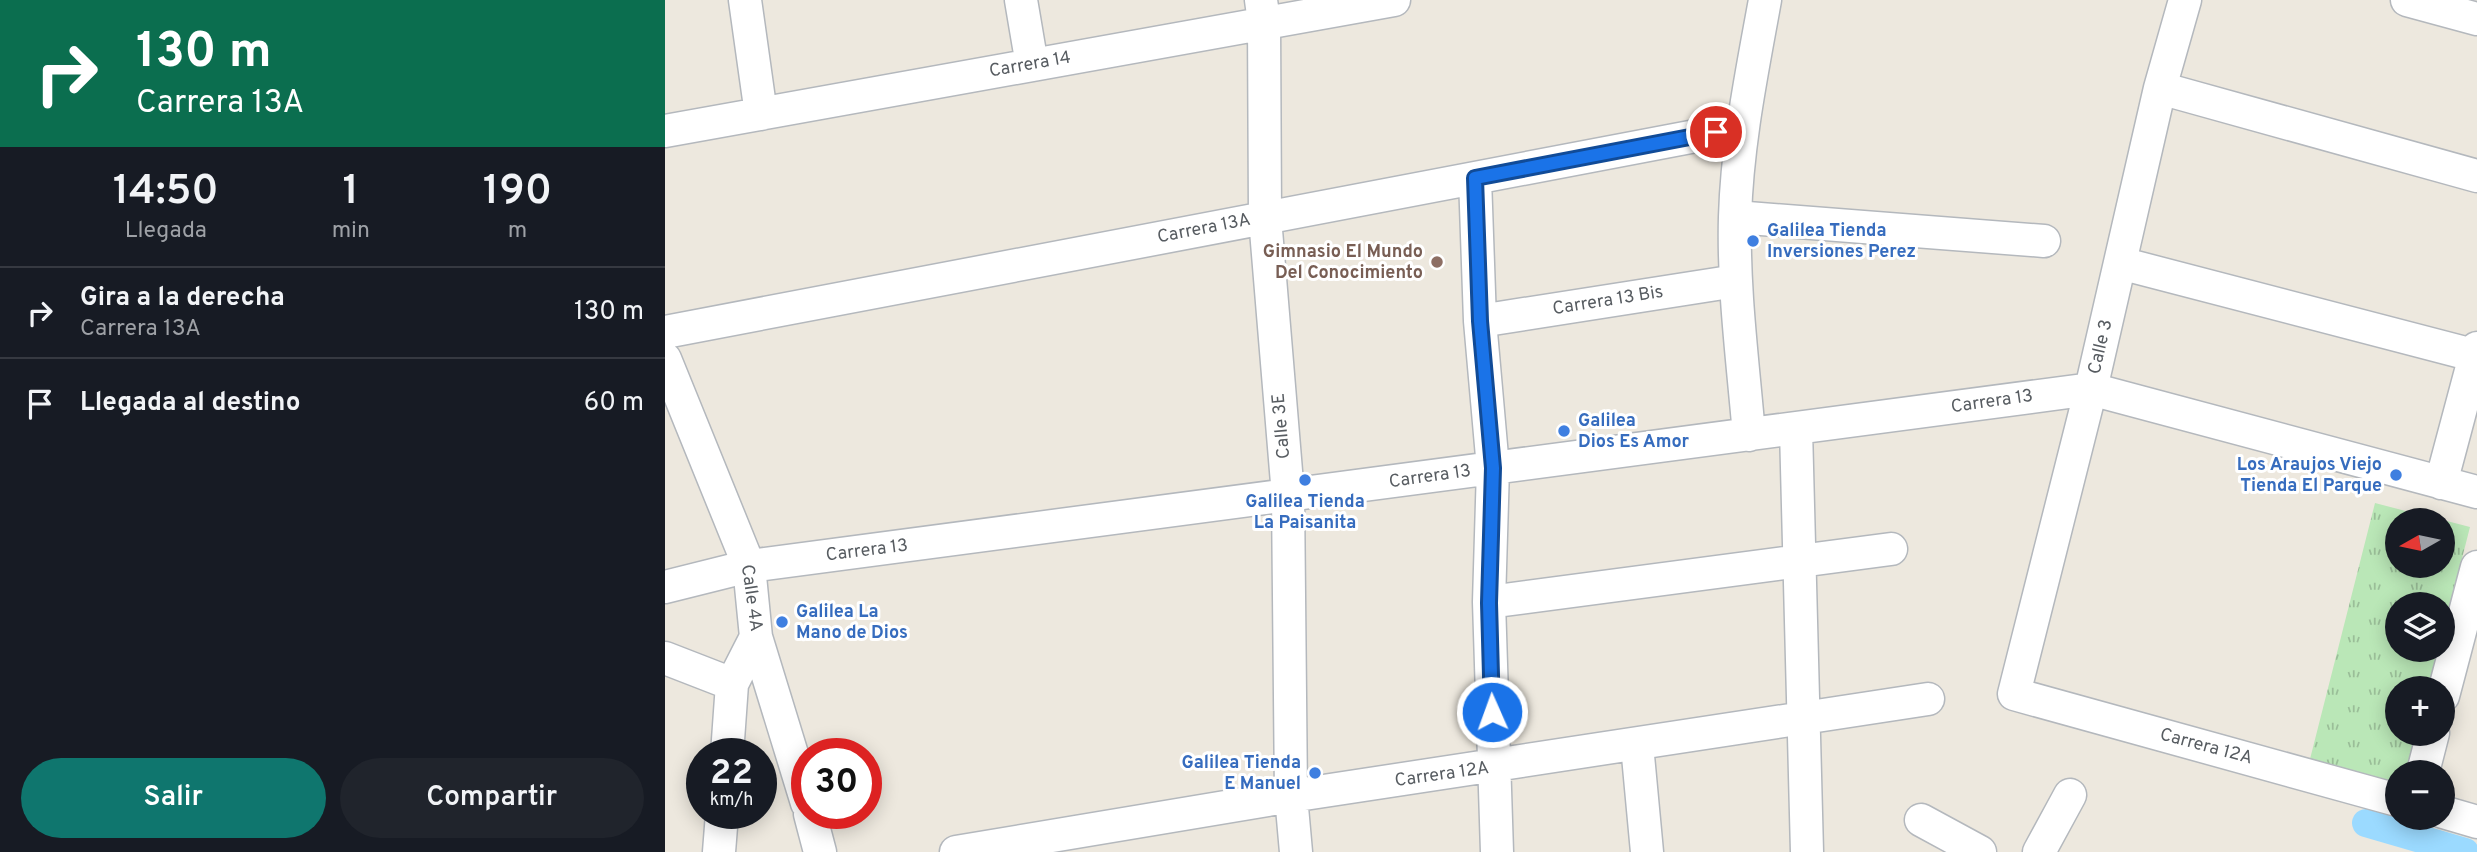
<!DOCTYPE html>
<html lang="es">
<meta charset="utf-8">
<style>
body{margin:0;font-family:Overpass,sans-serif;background:#20242c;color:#f1f3f6;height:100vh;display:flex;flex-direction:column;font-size:26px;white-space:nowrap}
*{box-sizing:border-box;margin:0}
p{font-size:23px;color:#9ea1a6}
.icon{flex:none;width:38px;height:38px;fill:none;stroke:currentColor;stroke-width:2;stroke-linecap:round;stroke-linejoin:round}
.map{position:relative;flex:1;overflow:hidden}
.details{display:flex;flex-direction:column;background:#171b24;width:665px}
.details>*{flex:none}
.banner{background:#0b6e4f;color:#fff;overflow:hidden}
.needle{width:46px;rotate:261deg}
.tools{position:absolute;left:1720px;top:508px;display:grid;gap:14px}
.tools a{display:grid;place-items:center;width:70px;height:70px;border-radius:50%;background:#171b24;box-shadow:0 4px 18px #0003;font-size:35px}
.speed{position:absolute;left:21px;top:738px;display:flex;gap:14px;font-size:35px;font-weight:700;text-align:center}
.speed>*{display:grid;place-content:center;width:91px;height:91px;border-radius:50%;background:#171b24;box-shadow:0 4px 18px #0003;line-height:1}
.speed small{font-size:18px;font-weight:400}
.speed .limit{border:10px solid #d22;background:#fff;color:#111}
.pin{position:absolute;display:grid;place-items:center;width:60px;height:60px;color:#fff;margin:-30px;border:4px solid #fff;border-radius:50%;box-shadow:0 2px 7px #0007}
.me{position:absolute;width:77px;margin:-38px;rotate:358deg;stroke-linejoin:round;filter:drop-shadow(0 0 5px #0008)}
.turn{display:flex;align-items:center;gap:24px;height:147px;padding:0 21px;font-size:32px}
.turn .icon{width:91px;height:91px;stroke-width:2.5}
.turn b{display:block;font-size:49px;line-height:60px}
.eta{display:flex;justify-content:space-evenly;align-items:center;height:119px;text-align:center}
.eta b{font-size:42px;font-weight:600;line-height:49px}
.cta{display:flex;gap:14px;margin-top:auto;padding:14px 21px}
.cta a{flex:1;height:80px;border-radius:42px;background:#0f766e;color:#fff;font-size:28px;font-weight:600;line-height:80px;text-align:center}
.cta a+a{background:#20242c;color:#f1f3f6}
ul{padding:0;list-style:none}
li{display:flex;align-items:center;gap:21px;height:91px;padding:0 21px;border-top:2px solid #363941}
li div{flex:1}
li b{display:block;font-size:26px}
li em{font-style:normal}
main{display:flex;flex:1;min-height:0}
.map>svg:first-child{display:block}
</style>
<main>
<section class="details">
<div class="banner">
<div class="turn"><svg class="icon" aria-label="right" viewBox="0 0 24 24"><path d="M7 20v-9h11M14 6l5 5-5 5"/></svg><div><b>130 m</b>Carrera 13A</div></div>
</div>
<div class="eta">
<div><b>14:50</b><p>Llegada</p></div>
<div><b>1</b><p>min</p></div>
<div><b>190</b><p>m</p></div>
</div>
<ul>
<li><svg class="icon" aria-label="right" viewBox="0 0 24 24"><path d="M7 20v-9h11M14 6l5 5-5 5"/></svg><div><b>Gira a la derecha</b><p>Carrera 13A</p></div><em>130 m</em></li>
<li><svg class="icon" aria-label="arrive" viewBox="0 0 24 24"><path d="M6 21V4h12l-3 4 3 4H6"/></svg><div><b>Llegada al destino</b></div><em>60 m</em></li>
</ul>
<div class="cta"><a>Salir</a><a>Compartir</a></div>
</section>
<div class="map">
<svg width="1812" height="852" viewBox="0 0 1812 852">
<defs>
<pattern id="park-tufts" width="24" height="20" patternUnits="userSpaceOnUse" patternTransform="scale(1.75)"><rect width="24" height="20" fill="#bae7b7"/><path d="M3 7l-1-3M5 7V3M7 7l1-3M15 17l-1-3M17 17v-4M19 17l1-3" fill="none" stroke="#9abe98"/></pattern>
</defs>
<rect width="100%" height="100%" fill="#ede8de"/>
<!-- park -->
<path fill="url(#park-tufts)" d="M1710,503L1775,520H1732V565H1778V520L1805,527L1778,633V604H1732V649H1774L1764,688H1732V733H1752L1743,772H1732V791L1643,767Z"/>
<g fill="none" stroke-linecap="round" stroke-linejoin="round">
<!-- canal -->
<path stroke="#9bdaff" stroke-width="28" d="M1701,823L1800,852"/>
<!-- street casing -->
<g stroke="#b4b8bd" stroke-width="35">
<path id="street" d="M80,0L96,114
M356,0L367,65
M596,0L599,22L600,218L623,495L626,796L631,852
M1520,0L1495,88L1426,389L1349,694L1732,800
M1742,0L1812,19
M1495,88L1812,176
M0,131L729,0
M810,178L815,321L828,468L824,602L832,852
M1070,217L1379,241
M1455,263L1812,356
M815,321L1071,281
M0,332L1078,127
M0,359L84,566L91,637L142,803
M1131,429L1142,852
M1084,435C1078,363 1068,289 1070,217C1072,144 1087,72 1100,0
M1776,483L1812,348
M0,587L84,566L1426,389L1812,492
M824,602L1226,549
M0,658L67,684
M1778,696L1812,567
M972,745L982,852
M62,754L67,684L91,637
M1758,772L1768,733
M1778,812L1812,822
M145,814L155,852
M1256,820L1315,852
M54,852L57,814
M291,852L626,796L1263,699
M1374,852L1405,795"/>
</g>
<!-- street -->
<use href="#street" stroke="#fff" stroke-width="32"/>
</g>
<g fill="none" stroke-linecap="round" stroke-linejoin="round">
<!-- route casing -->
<g stroke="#114b97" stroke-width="18">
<path id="route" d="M827,712L824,603L828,468L815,321L810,178L1051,132"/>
</g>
<!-- route -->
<use href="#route" stroke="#1a73e8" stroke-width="12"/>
</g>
<!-- markers -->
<g fill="#3f7fe0" stroke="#fff" stroke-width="2.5">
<circle cx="1088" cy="241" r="7"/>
<circle cx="899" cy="431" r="7"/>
<circle cx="1731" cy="475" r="7"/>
<circle cx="640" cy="480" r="7"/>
<circle cx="117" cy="622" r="7"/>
<circle cx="650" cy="773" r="7"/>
</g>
<circle fill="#8d6e63" stroke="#fff" stroke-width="2.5" cx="772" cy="262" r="7"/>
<g text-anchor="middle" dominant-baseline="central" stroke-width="6" stroke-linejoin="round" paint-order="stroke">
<!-- street labels -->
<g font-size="18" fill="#575c61" stroke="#fff">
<text transform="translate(365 65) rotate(-10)">Carrera 14</text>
<text transform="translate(539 229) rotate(-11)">Carrera 13A</text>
<text transform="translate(943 301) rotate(-9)">Carrera 13 Bis</text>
<text transform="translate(1436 347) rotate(-77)">Calle 3</text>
<text transform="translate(1327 402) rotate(-8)">Carrera 13</text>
<text transform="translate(617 426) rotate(-95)">Calle 3E</text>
<text transform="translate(765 477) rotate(-8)">Carrera 13</text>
<text transform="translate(202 551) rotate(-7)">Carrera 13</text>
<text transform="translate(86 598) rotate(82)">Calle 4A</text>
<text transform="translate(1541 747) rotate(15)">Carrera 12A</text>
<text transform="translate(777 775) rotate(-8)">Carrera 12A</text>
</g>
<!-- shop labels -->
<g font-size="18" font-weight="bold" fill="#366cbe" stroke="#fff" text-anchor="start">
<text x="1102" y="231">Galilea Tienda<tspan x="1102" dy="21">Inversiones Perez</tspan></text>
<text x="913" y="421">Galilea<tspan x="913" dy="21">Dios Es Amor</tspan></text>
<text x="1717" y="465" text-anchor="end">Los Araujos Viejo<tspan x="1717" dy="21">Tienda El Parque</tspan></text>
<text x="640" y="502" text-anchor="middle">Galilea Tienda<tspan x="640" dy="21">La Paisanita</tspan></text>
<text x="131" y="612">Galilea La<tspan x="131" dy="21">Mano de Dios</tspan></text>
<text x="636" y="763" text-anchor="end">Galilea Tienda<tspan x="636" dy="21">E Manuel</tspan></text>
</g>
<!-- education labels -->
<g font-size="18" font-weight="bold" fill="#785e54" stroke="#fff" text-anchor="end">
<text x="758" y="252">Gimnasio El Mundo<tspan x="758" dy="21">Del Conocimiento</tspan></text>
</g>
</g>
</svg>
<div class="tools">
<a><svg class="needle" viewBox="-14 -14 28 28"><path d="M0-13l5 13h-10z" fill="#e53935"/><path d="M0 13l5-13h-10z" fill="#9ea1a6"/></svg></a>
<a><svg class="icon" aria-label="layers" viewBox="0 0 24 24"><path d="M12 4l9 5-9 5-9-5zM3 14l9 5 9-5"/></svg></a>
<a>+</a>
<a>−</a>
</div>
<div class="speed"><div>22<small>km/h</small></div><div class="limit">30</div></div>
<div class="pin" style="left:1051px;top:132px;background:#d93025"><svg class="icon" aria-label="arrive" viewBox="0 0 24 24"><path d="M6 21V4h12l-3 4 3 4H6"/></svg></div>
<svg class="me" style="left:827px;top:712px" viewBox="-20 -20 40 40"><circle r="17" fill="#1a73e8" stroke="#fff" stroke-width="3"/><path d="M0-11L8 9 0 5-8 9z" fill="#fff"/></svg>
</div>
</main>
